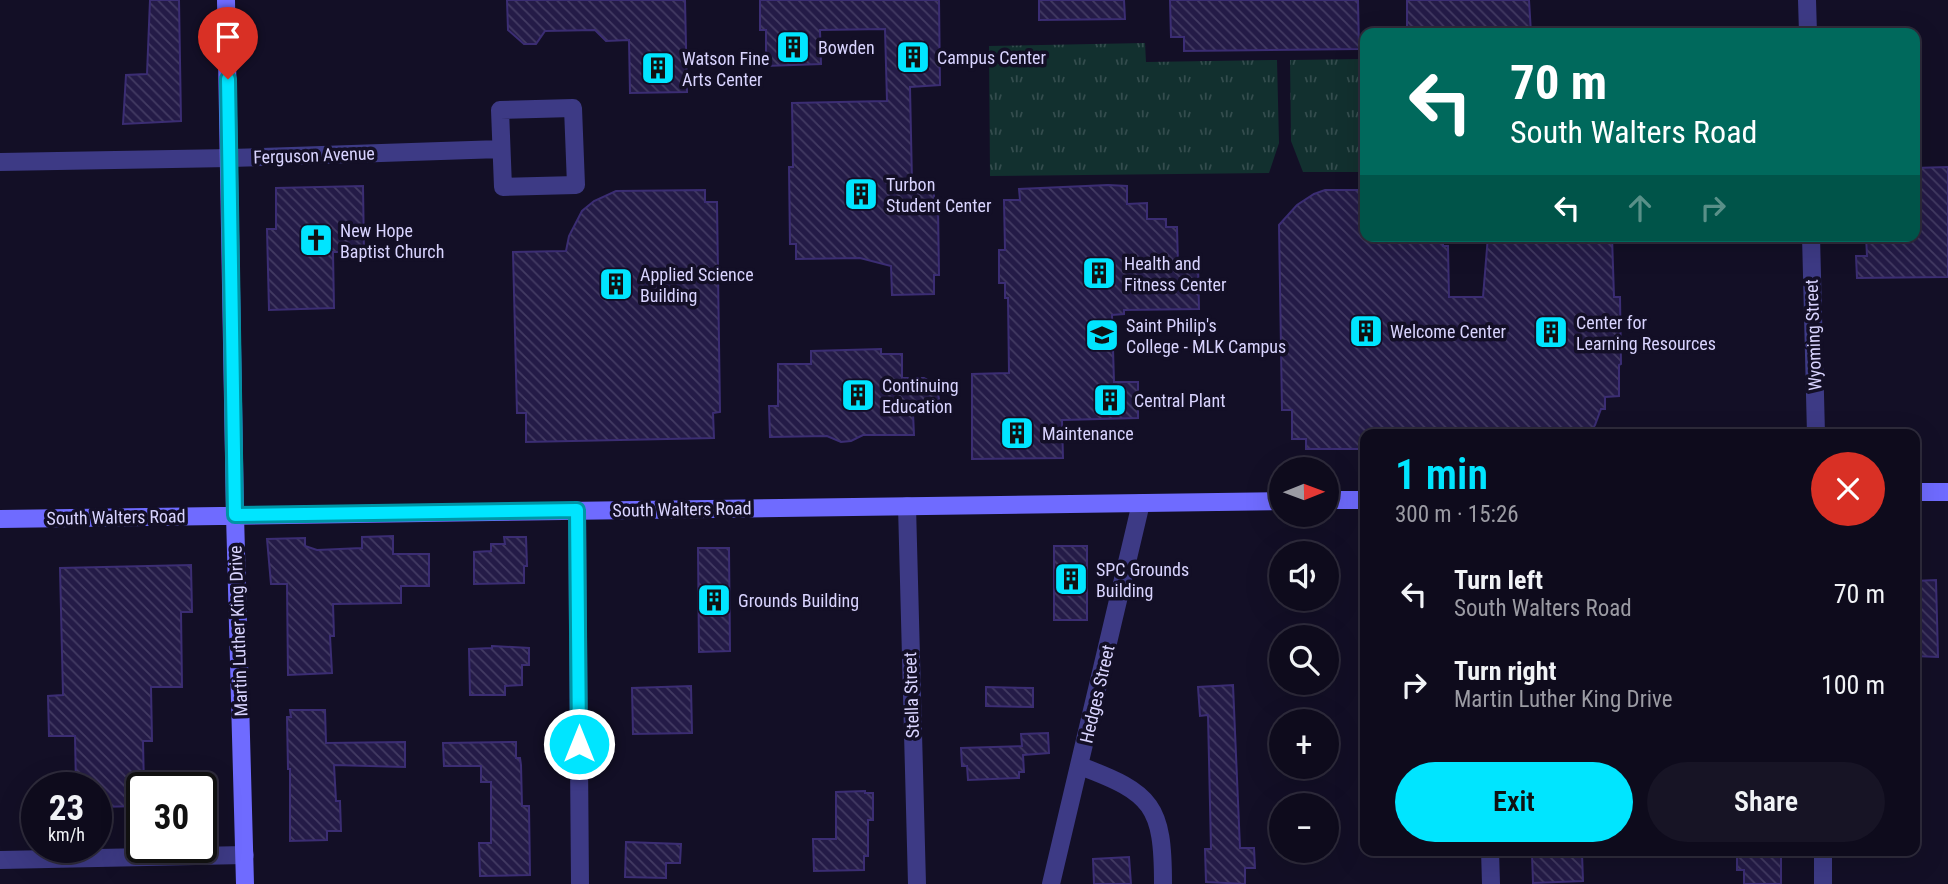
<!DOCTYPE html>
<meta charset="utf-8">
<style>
body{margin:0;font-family:"Roboto Condensed",sans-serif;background:#171425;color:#f1f3f6;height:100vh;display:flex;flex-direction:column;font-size:26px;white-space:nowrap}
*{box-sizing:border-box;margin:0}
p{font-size:23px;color:#9b9ba3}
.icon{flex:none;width:38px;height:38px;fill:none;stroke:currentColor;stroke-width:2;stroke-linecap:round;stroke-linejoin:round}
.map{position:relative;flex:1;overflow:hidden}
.details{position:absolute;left:1360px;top:429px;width:560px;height:427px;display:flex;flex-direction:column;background:#0e0b1c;border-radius:14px;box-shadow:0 7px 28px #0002,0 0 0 2px #2e2b3b}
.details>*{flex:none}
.banner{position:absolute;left:1360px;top:28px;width:560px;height:214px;border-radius:14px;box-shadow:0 7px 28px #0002,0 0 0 2px #2e2b3b;background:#00695c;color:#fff;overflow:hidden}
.needle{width:46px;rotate:89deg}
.buttons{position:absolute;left:1269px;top:457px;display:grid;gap:14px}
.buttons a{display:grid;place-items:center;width:70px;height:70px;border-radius:50%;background:#0e0b1c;box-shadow:0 7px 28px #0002,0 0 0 2px #2e2b3b;font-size:35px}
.speed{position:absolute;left:21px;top:772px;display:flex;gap:14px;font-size:35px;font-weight:700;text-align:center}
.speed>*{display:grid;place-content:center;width:91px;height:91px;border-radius:50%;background:#0e0b1c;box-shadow:0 7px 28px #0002,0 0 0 2px #2e2b3b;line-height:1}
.speed small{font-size:18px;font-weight:400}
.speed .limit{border:4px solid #111;border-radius:10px;background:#fff;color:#111}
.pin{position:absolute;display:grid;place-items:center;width:60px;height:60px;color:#fff;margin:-72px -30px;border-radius:50% 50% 50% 0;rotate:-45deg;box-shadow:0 0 7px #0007}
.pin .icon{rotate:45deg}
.me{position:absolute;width:77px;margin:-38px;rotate:0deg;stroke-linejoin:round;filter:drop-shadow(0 0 5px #0008)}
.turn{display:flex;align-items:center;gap:24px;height:147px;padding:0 35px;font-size:32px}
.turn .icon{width:91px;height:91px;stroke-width:2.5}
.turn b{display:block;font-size:49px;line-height:60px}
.lanes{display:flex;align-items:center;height:66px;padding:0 35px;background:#0003;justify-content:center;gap:35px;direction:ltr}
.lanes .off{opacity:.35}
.round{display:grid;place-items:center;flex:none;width:74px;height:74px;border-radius:37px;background:#171425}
.summary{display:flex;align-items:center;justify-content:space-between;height:119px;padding:0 35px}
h1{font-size:42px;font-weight:600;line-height:52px;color:#00e5ff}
.cta{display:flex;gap:14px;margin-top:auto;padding:14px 35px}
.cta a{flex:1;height:80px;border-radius:42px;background:#00e5ff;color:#111;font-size:28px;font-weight:600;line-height:80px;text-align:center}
.cta a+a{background:#171425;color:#f1f3f6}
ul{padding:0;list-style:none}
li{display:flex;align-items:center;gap:21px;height:91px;padding:0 35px}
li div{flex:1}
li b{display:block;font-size:26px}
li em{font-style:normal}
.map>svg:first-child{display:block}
</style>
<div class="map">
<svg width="1948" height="884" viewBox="0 0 1948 884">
<defs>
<pattern id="grass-tufts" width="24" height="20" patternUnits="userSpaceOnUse" patternTransform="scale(1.75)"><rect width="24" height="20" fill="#12302f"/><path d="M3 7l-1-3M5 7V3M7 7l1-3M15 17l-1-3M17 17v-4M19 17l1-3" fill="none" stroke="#344d4e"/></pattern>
<pattern id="building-back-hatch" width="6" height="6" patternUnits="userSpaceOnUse" patternTransform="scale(1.75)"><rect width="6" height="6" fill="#241b47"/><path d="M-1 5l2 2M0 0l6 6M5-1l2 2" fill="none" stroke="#433b63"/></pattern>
</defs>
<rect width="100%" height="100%" fill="#130f26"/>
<!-- grass -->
<path fill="url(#grass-tufts)" d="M1145,43L1146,62L1277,60L1279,143L1269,173L990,176L989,46Z
M1365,59V172H1303L1291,141L1290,60Z"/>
<!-- building -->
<path fill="url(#building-back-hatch)" stroke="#3b2d73" stroke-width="2" d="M150,0H179L181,121L123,124L126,75L147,74Z
M507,0H685L687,92L630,93L629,40L606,41L595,30L545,31L536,44H524L508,30Z
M760,0H939L940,85L910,87L912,183H934V205H938L939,275H934V294L892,295L891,266L860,258L796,259V244H790L789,167H793L792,103L887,101L885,29L820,30L821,64L766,66V30H760Z
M1039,0H1124L1125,19L1039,20Z
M1170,0H1358L1359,49L1184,51V37H1171Z
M1407,0H1529L1531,33H1407Z
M1948,167V277L1857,278L1856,256H1867L1866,236H1914V168Z
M1108,185L1127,186V204L1147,203V219H1166V227H1177L1178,264L1198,263L1199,309L1124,310V314L1112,315L1114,382H1138V418L1062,420L1063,458L972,459V374L1009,373L1008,298H1005V283H999V250H1005L1004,200H1020L1019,189Z
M363,186L364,252H333L334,308L269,310L267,229H276V188Z
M705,190V202H717L720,412L713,413L714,438L526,442V413H517L513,252L566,251L569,236L582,211L594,201L616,191Z
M1325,190H1365V236H1443V246H1448L1449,297H1483L1488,236H1612L1614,297H1620L1621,364L1619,365V396L1605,397V409H1601L1595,425L1589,434H1365V449H1306V439H1292V410H1282L1279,225L1297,205L1314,194Z
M881,349V354H902V378H924L936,385L939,399L936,406L931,410L913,413L914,435H863L851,441L841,442L827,436L770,437L769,406H778V364H811V351Z
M393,536V554H429V586H401V603L333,604L334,636H330L332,673L288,675L287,584H271L267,539L305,538V546L317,550L362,548V537Z
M504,537H526L527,566H524V583L474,584V552L491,551V544H505Z
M1054,546H1087V620H1054Z
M698,548H729L730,651L699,652Z
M191,565L192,612H181L182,687H151L152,741H143L144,788H142V806L96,807V788H76L75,736H49L48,696L63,695L60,568Z
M1936,580L1938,657L1914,656V581Z
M492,646L529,648V665H522V685L505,686V695H470L469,649L492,648Z
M1233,685L1240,848H1254L1255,868H1245V884L1206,882L1205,849H1211L1208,715L1200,716L1198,687Z
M691,686L692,733L633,734L632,688Z
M986,687L1033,688V707L986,706Z
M290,710H325L326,743L405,742V767L334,765L336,801H340L341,831H327V840L290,841V769H288L287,717H291Z
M1048,733L1049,753L1023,755L1024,772H1019V778L968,780L967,766H962L961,748L1022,746L1021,734Z
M516,742V758H520L521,765L522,806H529L530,875L480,876L479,843H491V782H481V766H444L443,743Z
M865,791V793H873V820H868V856H864V870L814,871L813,839H836V792Z
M626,842L681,844L680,863H666V878L625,877Z
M1737,850H1781V884H1744V870H1737Z
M1582,853L1583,881L1533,883L1532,855Z
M1129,857L1131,884H1094L1093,859Z"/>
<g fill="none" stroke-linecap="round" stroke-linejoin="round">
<!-- street -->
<path stroke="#3d3a85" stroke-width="18" d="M1807,0L1808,33
M573,108L576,185L503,187L500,110Z
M0,162L230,158L501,149
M1811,236L1816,434
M907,506L917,884
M577,510L580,884
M1080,766C1153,793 1163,806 1163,884
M1490,850L1491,884
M1823,850V884
M0,860L245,855
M1051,884L1141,503"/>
<!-- secondary -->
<path stroke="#6f6bff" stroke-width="18" d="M226,0L235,515L245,884
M1914,492H1948
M1326,500H1365
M0,519L1281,501"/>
</g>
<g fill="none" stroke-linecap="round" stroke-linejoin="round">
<!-- route casing -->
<g stroke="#0095a6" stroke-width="18">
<path id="route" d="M228,79L235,515L577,510L579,744"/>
</g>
<!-- route -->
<use href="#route" stroke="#00e5ff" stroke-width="12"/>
</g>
<!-- icons -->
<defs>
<g id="building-square" transform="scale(1.75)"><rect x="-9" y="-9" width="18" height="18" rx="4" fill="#00e5ff" stroke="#130f26"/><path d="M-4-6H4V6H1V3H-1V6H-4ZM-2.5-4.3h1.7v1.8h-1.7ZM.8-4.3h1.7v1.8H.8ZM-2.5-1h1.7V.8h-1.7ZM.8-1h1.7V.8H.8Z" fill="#111"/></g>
<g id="church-square" transform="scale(1.75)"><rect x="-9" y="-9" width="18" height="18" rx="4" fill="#00e5ff" stroke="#130f26"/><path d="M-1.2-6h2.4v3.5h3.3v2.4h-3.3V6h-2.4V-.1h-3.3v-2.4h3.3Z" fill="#111"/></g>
<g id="university-square" transform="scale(1.75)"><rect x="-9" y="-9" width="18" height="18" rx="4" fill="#00e5ff" stroke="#130f26"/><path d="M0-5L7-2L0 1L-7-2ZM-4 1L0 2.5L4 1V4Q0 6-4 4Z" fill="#111"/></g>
</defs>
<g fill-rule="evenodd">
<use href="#building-square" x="793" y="47"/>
<use href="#building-square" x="913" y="57"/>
<use href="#building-square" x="658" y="68"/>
<use href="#building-square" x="861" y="194"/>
<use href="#church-square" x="316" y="240"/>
<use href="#building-square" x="1099" y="273"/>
<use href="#building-square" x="616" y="284"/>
<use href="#building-square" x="1366" y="331"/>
<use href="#building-square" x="1551" y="332"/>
<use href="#university-square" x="1102" y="335"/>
<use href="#building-square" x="858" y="395"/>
<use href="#building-square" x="1110" y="400"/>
<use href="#building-square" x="1017" y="433"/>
<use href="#building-square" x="1071" y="579"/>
<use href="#building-square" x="714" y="600"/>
</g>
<g text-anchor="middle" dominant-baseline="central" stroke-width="7" stroke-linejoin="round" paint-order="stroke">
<!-- poi labels -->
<g font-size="18" fill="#d9d4ff" stroke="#130f26" text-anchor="start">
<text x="818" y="47">Bowden</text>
<text x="937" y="57">Campus Center</text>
<text x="682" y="58">Watson Fine<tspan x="682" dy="21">Arts Center</tspan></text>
<text x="886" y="184">Turbon<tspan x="886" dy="21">Student Center</tspan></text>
<text x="340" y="230">New Hope<tspan x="340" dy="21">Baptist Church</tspan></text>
<text x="1124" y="263">Health and<tspan x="1124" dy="21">Fitness Center</tspan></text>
<text x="640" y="274">Applied Science<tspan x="640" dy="21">Building</tspan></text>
<text x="1576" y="322">Center for<tspan x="1576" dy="21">Learning Resources</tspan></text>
<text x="1126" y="325">Saint Philip's<tspan x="1126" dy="21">College - MLK Campus</tspan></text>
<text x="1390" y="331">Welcome Center</text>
<text x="882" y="385">Continuing<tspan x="882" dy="21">Education</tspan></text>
<text x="1134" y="400">Central Plant</text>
<text x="1042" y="433">Maintenance</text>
<text x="1096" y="569">SPC Grounds<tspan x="1096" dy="21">Building</tspan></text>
<text x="738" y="600">Grounds Building</text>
</g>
<!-- street labels -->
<g font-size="18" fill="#d9d4ff" stroke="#130f26">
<text transform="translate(314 155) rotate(-2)">Ferguson Avenue</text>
<text transform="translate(1813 335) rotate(-92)">Wyoming Street</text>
<text transform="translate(682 509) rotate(-1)">South Walters Road</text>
<text transform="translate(116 517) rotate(-1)">South Walters Road</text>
<text transform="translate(238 631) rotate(-92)">Martin Luther King Drive</text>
<text transform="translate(1097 694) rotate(-77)">Hedges Street</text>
<text transform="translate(911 695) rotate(-92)">Stella Street</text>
</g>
</g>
</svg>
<div class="buttons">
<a><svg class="needle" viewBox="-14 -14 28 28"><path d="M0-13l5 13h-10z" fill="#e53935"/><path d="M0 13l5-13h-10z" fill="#9b9ba3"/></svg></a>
<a><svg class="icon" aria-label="sound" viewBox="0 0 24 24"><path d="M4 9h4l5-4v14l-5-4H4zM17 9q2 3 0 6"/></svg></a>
<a><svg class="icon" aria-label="search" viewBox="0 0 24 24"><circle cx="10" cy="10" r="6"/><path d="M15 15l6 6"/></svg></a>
<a>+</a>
<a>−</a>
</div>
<div class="speed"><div>23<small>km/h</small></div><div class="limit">30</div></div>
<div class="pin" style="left:228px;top:79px;background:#d93025"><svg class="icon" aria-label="arrive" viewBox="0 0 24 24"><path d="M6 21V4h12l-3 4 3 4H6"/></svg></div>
<svg class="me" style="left:579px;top:744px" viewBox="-20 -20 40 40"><circle r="17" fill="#00e5ff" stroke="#fff" stroke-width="3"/><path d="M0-11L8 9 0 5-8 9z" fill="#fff"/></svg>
<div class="banner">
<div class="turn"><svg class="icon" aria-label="left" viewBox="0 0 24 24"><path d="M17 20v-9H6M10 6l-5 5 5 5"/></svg><div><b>70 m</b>South Walters Road</div></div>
<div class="lanes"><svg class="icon" aria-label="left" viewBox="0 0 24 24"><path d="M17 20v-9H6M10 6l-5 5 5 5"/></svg><svg class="icon off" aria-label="ahead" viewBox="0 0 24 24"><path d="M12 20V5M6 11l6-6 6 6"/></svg><svg class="icon off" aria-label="right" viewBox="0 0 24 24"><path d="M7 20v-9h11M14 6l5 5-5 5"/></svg></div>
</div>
<section class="details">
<div class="summary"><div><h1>1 min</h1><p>300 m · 15:26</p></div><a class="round" style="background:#d93025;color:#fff"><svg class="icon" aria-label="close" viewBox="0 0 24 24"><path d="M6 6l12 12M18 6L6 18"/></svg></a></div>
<ul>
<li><svg class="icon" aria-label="left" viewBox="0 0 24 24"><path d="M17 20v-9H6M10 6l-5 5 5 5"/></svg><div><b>Turn left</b><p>South Walters Road</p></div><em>70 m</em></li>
<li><svg class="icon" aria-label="right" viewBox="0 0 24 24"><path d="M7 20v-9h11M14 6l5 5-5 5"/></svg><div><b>Turn right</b><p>Martin Luther King Drive</p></div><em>100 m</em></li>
</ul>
<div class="cta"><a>Exit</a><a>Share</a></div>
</section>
</div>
